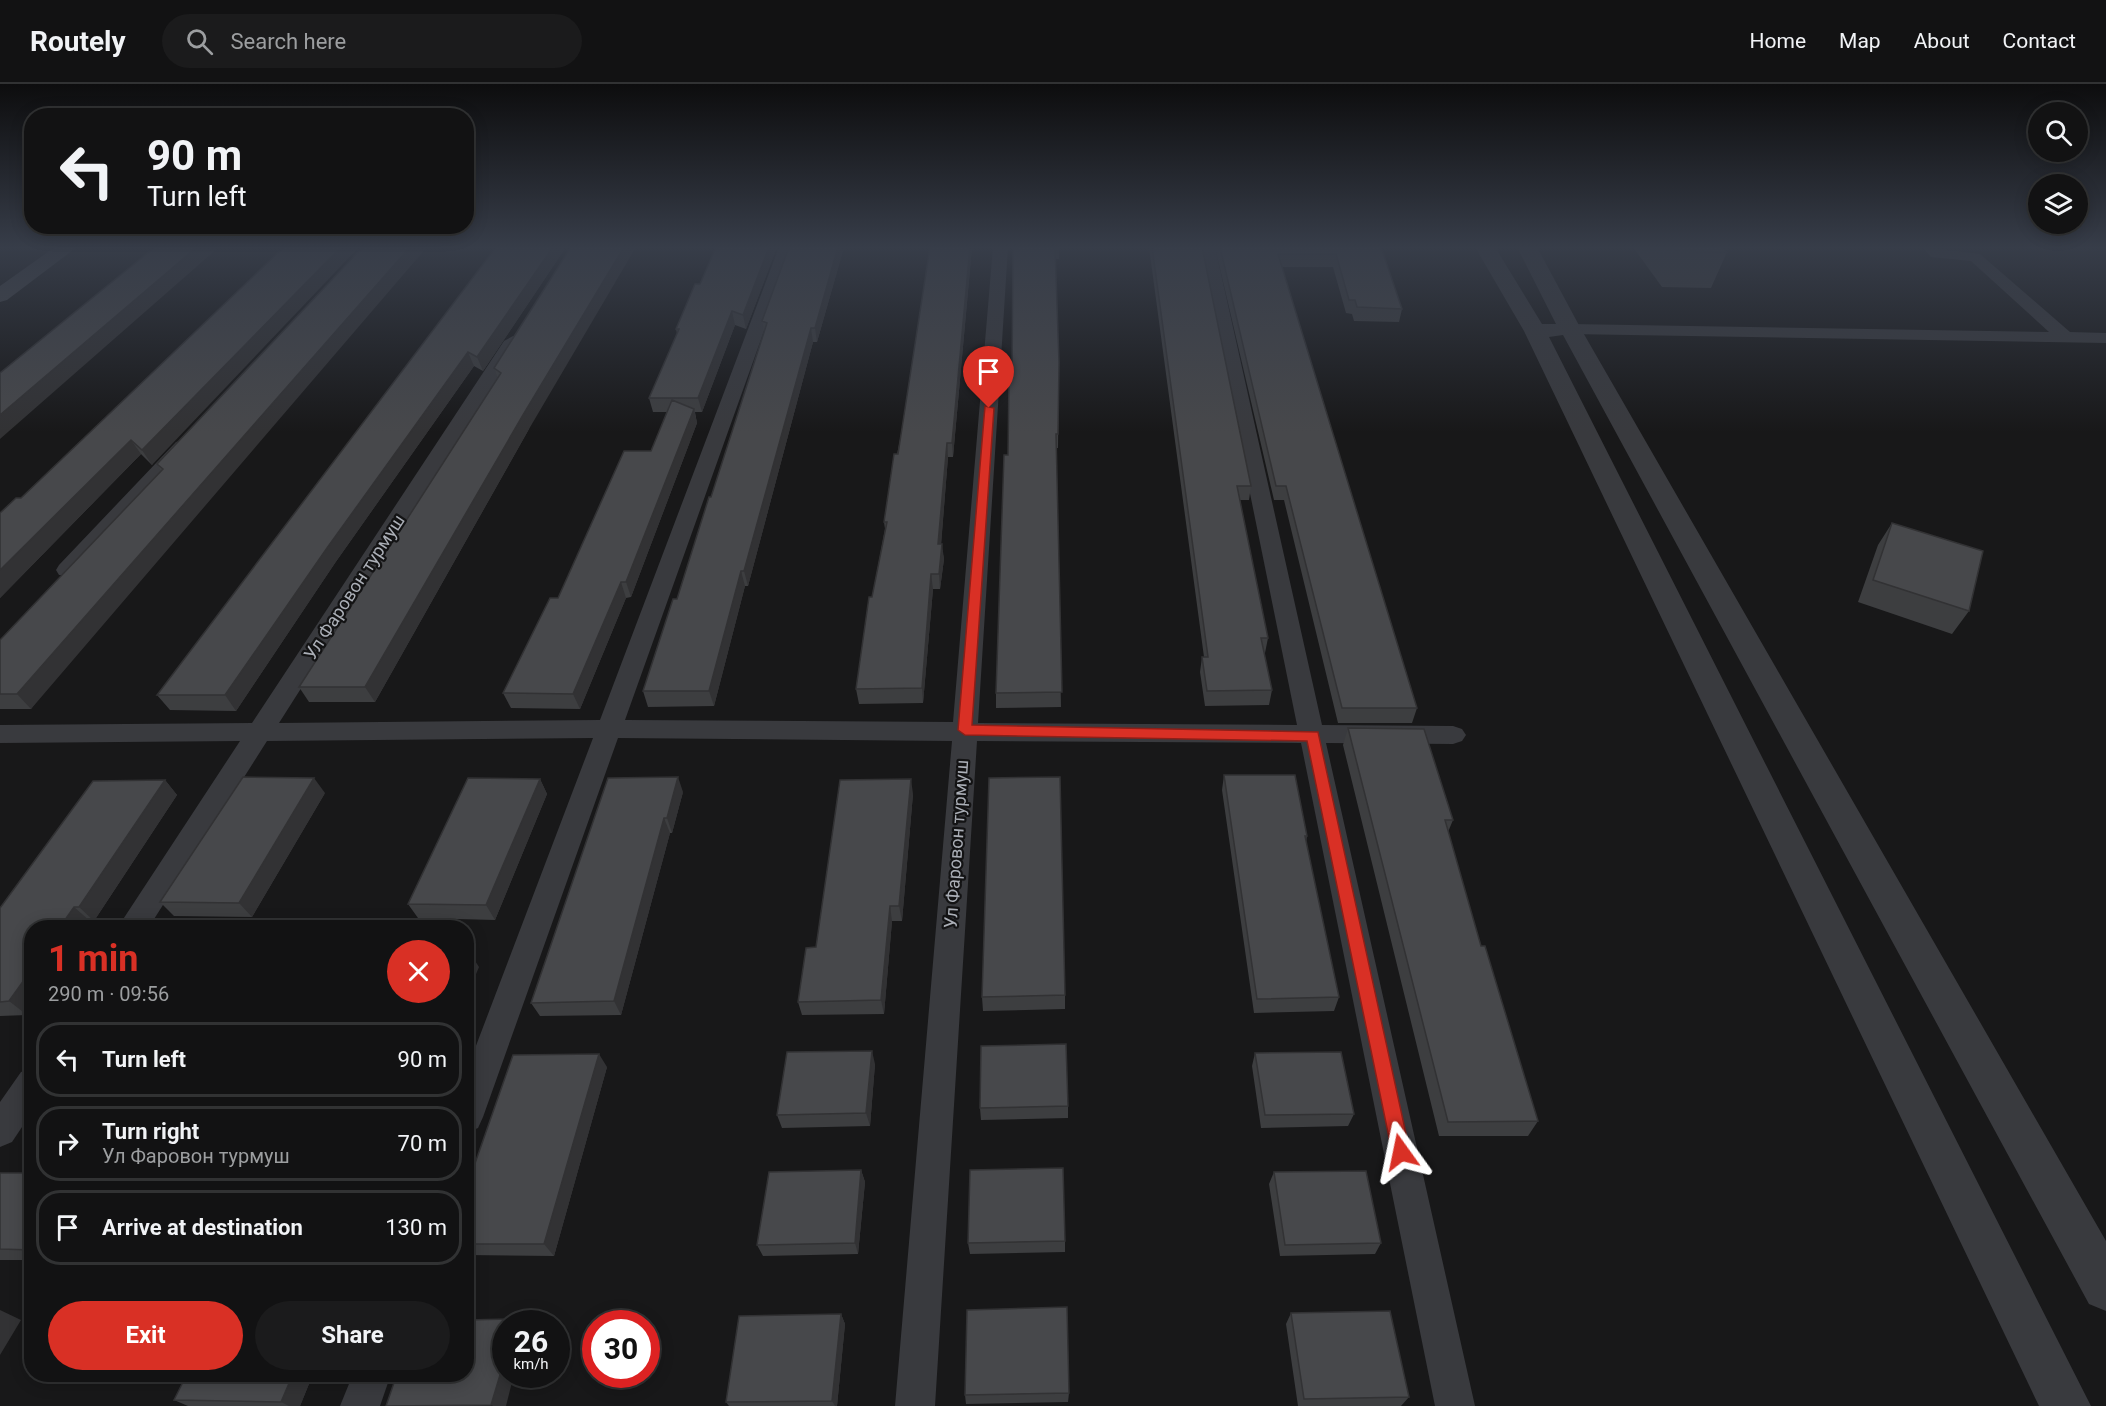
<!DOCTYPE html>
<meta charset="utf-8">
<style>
body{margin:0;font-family:Roboto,sans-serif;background:#1b1b1c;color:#f1f3f6;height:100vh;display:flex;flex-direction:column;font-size:22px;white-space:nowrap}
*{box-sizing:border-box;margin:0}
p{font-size:20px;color:#9c9ea0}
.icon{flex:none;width:33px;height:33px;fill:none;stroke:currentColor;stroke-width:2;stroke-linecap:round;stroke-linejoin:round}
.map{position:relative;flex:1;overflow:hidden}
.sheet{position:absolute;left:24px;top:836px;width:450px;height:462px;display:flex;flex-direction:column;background:#121213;border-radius:24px;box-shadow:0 3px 15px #0003,0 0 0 2px #313233}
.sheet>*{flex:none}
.top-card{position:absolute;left:24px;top:24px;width:450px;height:126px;border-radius:24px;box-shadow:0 3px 15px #0003,0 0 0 2px #313233;background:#121213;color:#f1f3f6;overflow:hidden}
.controls{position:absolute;left:2028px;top:18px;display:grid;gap:12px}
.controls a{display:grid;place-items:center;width:60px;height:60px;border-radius:50%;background:#121213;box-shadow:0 3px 15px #0003,0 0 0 2px #313233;font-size:30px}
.speed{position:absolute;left:492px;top:1226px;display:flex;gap:12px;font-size:30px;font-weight:700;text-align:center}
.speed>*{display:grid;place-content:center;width:78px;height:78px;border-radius:50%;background:#121213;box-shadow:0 3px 15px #0003,0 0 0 2px #313233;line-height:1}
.speed small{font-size:15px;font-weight:400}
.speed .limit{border:9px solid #d22;background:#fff;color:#111}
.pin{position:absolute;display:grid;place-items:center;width:51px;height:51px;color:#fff;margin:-62px -26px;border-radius:50% 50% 50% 0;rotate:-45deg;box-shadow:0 0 6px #0007}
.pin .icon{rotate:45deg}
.me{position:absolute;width:66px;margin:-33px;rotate:348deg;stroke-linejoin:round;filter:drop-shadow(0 0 4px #0008)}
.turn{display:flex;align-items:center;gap:21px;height:126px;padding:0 24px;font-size:27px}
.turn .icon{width:78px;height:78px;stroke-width:2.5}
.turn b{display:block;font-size:42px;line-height:51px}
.round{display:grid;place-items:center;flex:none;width:63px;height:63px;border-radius:32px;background:#1b1b1c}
.head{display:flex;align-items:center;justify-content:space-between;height:102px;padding:0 24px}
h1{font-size:36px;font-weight:700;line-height:45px;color:#d93025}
.action{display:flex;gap:12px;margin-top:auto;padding:12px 24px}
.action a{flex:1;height:69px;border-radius:36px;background:#d93025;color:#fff;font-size:24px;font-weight:700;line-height:69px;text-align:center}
.action a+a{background:#1b1b1c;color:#f1f3f6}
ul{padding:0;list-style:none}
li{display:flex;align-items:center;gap:18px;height:75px;margin:0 12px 9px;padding:0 12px;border:3px solid #313233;border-radius:24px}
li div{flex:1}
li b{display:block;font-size:22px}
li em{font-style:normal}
header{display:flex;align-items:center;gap:36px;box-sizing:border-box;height:84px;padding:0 30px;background:#121213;border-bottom:2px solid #313233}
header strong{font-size:28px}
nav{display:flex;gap:33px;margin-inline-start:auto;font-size:21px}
.search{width:420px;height:54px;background:#1b1b1c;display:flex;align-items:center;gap:15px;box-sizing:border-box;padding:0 21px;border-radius:33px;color:#9c9ea0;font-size:22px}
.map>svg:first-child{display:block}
</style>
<header>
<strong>Routely</strong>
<div class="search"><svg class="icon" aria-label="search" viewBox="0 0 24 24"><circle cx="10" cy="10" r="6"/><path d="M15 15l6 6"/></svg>Search here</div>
<nav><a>Home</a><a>Map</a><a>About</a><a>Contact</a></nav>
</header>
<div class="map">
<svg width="2106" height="1322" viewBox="0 0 2106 1322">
<rect width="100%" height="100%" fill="#181819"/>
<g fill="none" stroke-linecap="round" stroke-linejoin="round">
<!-- minor -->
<path fill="#393a3e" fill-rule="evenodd" d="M779,163H794L625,636L953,638L993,163H1008L978,639L1297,641L1200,163H1215L1322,641L1453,642L1462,645L1466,651L1462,657L1453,660L1326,659L1475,1322H1435L1301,659L977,657L935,1322H895L952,657L618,654L483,1033L478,1044L466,1049V988L593,654L267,657L149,843H118L240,657L0,659V641L252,639L504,257L513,252L522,257L279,639L600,636Z
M1922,163L1980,170L2070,248L2106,249V259L1570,250L1562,245L1570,240L2049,248L1971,177L1931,173Z
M183,356L190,358L193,362L190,366L75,491H59L56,486L59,481L176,358Z
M32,984V1028L12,1058L0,1063V1018L21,988Z
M353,1290H391L380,1322H340Z"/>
<!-- tertiary -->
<path fill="#393a3e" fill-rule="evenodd" d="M1475,163H1495L1542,240H1556L1517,163H1537L1581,245L2106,1157V1227L2089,1220L1563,251L1549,253L2091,1322H2039L1524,247Z"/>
<!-- secondary -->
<path fill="#47494e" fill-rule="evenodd" d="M55,163H77L7,216L0,218V202Z"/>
</g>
<!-- wall -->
<path fill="#3d3e40" d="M284,163L152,381L141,370L0,514V429L21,414Z
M363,163L31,625H0V556L161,387L157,380Z
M496,163H566L483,287L474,282L335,479L236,627L170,626L157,611Z
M571,163L529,345L375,618H309L299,603L498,295L494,284Z
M777,163L746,245L735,241L702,328H695L697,339L631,513L626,514L580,625L511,624L503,609L558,514L651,367L667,328H653L649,314L677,250L676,245L700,200Z
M844,163L817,258H813L748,502H745L714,622L648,623L643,607L677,515L711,413L764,248L762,237Z
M972,163L953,373H948L941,460L944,475L940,505H933L923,619L859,620L856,605L872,513L885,445L884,438L905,329Z
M1013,163H1059V175H1055L1059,278L1058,364H1056L1061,623L996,624V609L1012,293Z
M1149,163H1202L1251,402L1249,416H1240L1268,554L1265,569H1264L1272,606L1269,621L1205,622L1200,588L1202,573H1204Z
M1215,163H1381L1402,225L1399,238L1354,237L1352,230L1346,229L1333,183H1282L1417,624L1412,639H1338L1284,416H1274Z
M1633,163H1722L1727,168L1711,204L1662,203Z
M1892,439L1969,527L1952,550L1858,518L1878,461Z
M1348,644L1453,736L1448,748L1481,862L1538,1037L1528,1052H1439L1343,661Z
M1224,691L1307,752L1306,758L1339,913L1334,927L1254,929L1222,706Z
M540,695L547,710L495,836L418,834L408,820Z
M165,696L177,711L94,837H90L27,931L0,932V824Z
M683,708L672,749H670L621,931L540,932L531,919Z
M325,709L252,833L174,832L160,818Z
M913,710L902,837H892L884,930L802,931L798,918L816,863Z
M1065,911V925L983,927L982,913Z
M1255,969L1354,1030L1348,1042L1261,1044L1252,982Z
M875,980L870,1042L782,1044L777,1031Z
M607,983L554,1172L466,1171V1105Z
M32,1020V1035L24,1030Z
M1068,1022V1034L981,1036L980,1024Z
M861,1086L865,1098L858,1170L763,1172L757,1161Z
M1274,1088L1381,1159L1375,1170L1280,1172L1269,1100Z
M0,1089H32V1176H0Z
M1065,1157V1168L970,1170L968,1159Z
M1291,1229L1409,1313L1401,1322H1298L1286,1240Z
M841,1230L845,1240L837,1322H729L726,1318Z
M187,1290H313L300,1322H188L174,1316Z
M1069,1309L1068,1318L966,1320L965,1311Z"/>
<!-- shaded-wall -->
<path fill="#323234" d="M197,163H219L0,355V331Z
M341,163H359L152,381L142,366Z
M410,163H427L31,625L17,610Z
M553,163H566L483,287L477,273Z
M624,163H636L529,345L375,618L365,603L523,331Z
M769,163H777L746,245L743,231Z
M838,163H844L817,258L815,244Z
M970,163H972L953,373L952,359Z
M732,227L735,241L702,328L698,314Z
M811,244L813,258L748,502L744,487Z
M468,268L474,282L335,479L236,627L225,611L327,464Z
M694,325L697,339L631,513L626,498Z
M131,356L141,370L0,514V486Z
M947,359L948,373L940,475L938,460Z
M942,460L944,475L940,505L939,490Z
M741,487L745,502L714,622L709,607Z
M931,490L933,505L923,619L922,604Z
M621,498L626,514L580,625L573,610Z
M678,693L683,708L672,749L667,734Z
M314,694L325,709L252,833L239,819Z
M540,695L547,710L495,836L486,821Z
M911,695L913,710L902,837L899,822Z
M165,696L177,711L94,837L79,823Z
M664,734L670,749L621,931L614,917Z
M890,822L892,837L884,930L881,916Z
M74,823L90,837L86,843H60Z
M470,869L479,883L466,914V876Z
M32,885V924L27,931L9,917Z
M872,967L875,980L870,1042L866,1029Z
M599,970L607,983L554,1172L544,1160Z
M861,1086L865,1098L858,1170L855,1159Z
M0,1226L21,1236L0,1271Z
M841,1230L845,1240L837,1322H835L832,1317Z
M506,1271V1290H514L506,1322H493L491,1321Z
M293,1290H313L300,1322H289L281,1318Z"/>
<!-- building -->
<path fill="#47484b" stroke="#323234" stroke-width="1.5" d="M155,163H197L0,331V289Z
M284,163H341L142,366L131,356L0,486V429L16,414H21Z
M363,163H410L17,610H0V556L163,385L157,380Z
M496,163H553L477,273L468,268L327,464L225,611H157Z
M571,163H624L523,331L365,603H299L501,289L494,284Z
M716,163H769L743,231L732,227L698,314H649L679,245H676L695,200H700Z
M789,163H838L815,244H811L744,487H741L709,607H643L673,515H677L709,413H711L767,239L762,237Z
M930,163H970L952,359H947L938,460H942L939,490H931L922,604L856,605L869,513H872L887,438H884L894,370H898Z
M1013,163H1055L1059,278L1058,350H1056L1062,608L996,609L1004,371H1008L1009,293H1012Z
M1152,163H1202L1251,402H1237L1268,554H1261L1272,606L1207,607L1202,573H1208Z
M1220,163H1381L1402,225L1357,223L1355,216H1349L1336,170H1278L1417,624H1342L1286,402H1276Z
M1673,163H1722L1727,168L1677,167Z
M672,316L694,325L626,498H621L573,610L503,609L550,514H558L624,367H651Z
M1892,439L1983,467L1969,527L1873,496Z
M1348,644L1424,645L1453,736H1445L1481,862H1485L1538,1037L1448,1038Z
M1224,691H1295L1307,752H1305L1339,913L1257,915Z
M243,693L314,694L239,819L160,818Z
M678,693L667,734H664L614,917L531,919L608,694Z
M1060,693L1065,911L982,913L989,694Z
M468,694L540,695L486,821L408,820Z
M911,695L899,822H890L881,916L798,918L806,864L816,863L840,696Z
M165,696L79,823H74L60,843H32V885L9,917L0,918V824L93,697Z
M1066,960L1068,1022L980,1024L981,962Z
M872,967L866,1029L777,1031L787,968Z
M1341,968L1354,1030L1265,1031L1255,969Z
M599,970L544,1160H466V1105L513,971Z
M32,1020V1031L24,1030Z
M1063,1084L1065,1157L968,1159L970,1086Z
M861,1086L855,1159L757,1161L769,1088Z
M1366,1087L1381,1159L1285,1161L1274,1088Z
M0,1089H32V1166L0,1165Z
M1067,1223L1069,1309L965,1311L967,1226Z
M1390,1227L1409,1313L1304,1315L1291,1229Z
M841,1230L832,1317L726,1318L739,1232Z
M515,1235L514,1239H506V1271L491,1321L386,1322L397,1290H466V1236Z
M187,1290H293L281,1318L174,1316Z"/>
<!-- sky -->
<linearGradient id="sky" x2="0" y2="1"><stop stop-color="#0d0d0e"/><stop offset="0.47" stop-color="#373d49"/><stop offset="1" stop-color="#373d49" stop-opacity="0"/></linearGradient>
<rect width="2106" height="348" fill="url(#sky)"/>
<!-- route -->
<path fill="#d93025" stroke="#8d1f18" stroke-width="1.5" d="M985,322L994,324L972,641L1318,648L1410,1068L1407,1074L1401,1077L1394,1074L1392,1068L1307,657L965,651L958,646Z"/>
<g text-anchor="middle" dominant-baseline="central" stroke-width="4.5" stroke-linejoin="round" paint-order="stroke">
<!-- street labels -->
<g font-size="18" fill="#abafb7" stroke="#131314">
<text transform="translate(354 503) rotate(-57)">Ул Фаровон турмуш</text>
<text transform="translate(956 760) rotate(-86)">Ул Фаровон турмуш</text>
</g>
</g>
</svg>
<div class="controls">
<a><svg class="icon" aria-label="search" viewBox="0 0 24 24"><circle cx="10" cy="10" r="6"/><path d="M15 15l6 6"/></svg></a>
<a><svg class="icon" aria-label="layers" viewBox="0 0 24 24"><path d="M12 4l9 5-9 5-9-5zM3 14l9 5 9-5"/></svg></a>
</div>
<div class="speed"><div>26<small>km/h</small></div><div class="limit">30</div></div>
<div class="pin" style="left:989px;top:324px;background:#d93025"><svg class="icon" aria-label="arrive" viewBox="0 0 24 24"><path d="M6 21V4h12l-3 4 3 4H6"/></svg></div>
<svg class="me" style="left:1401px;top:1068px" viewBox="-20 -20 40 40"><path d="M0-17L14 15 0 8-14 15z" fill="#d93025" stroke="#fff" stroke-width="4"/></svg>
<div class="top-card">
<div class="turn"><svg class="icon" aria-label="left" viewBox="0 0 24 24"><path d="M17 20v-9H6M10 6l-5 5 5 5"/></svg><div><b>90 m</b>Turn left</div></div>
</div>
<section class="sheet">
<div class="head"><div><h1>1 min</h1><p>290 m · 09:56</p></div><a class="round" style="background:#d93025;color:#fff"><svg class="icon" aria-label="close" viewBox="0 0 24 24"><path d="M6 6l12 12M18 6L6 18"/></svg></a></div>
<ul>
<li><svg class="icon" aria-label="left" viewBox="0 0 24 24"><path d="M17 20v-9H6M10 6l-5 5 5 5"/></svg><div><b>Turn left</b></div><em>90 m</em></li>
<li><svg class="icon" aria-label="right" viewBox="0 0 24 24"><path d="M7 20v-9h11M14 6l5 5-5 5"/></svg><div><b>Turn right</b><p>Ул Фаровон турмуш</p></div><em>70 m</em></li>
<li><svg class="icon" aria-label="arrive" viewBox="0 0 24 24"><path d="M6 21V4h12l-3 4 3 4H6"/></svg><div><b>Arrive at destination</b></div><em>130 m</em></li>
</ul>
<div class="action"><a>Exit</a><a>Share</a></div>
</section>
</div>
